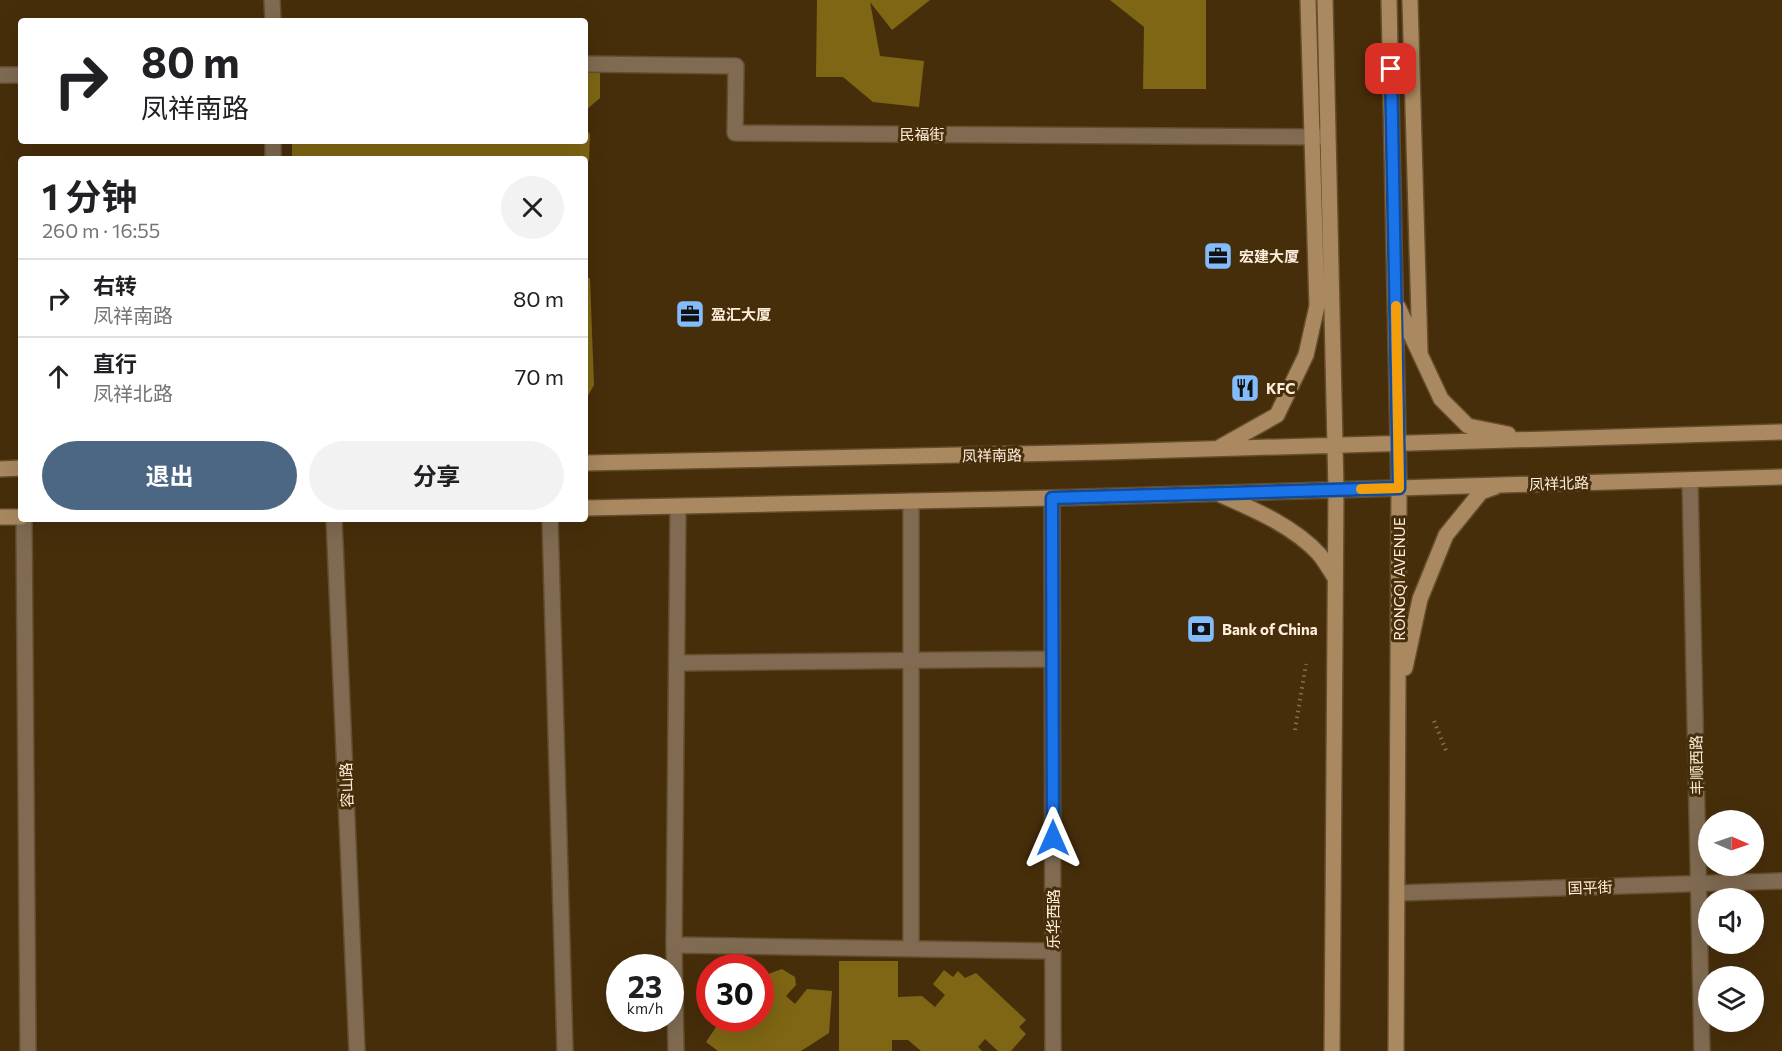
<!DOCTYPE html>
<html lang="zh">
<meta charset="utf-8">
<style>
body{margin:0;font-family:Commissioner,"Noto Sans SC",sans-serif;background:#f2f2f2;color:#202124;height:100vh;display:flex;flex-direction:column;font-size:22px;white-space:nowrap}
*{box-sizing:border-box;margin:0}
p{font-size:20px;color:#757577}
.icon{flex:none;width:33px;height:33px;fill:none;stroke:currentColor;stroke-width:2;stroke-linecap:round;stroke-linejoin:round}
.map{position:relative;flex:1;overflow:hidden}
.details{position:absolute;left:18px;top:156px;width:570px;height:366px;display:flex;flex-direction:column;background:#fff;border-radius:6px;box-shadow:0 6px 24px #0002}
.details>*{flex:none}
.guide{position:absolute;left:18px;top:18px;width:570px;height:126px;border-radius:6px;box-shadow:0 6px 24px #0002;background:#fff;color:#202124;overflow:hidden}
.needle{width:39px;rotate:92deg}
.controls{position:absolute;left:1698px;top:810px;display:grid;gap:12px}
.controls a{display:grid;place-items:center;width:66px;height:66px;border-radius:50%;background:#fff;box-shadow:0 6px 24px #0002;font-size:30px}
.speed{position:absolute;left:606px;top:954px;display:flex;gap:12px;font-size:30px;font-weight:700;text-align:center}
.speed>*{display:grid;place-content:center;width:78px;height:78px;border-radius:50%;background:#fff;box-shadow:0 6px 24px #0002;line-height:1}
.speed small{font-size:15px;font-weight:400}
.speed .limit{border:9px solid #d22;background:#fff;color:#111}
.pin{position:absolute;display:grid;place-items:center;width:51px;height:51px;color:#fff;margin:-26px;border-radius:12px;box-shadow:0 3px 9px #0006}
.me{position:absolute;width:66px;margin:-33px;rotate:0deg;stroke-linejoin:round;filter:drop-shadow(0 0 4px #0008)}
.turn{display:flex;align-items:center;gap:21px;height:126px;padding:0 24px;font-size:27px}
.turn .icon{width:78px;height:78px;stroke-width:2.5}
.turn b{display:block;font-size:42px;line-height:51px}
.round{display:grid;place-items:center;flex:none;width:63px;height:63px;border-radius:32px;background:#f2f2f2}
.summary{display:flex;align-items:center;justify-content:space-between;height:102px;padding:0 24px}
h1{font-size:36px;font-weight:700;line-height:45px}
.button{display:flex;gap:12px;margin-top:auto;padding:12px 24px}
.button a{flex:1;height:69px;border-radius:36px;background:#4c6784;color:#fff;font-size:24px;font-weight:700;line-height:69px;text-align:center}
.button a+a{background:#f2f2f2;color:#202124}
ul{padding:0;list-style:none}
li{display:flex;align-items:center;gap:18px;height:78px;padding:0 24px;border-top:2px solid #e0e0e0}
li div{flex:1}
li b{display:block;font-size:22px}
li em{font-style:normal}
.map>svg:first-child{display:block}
</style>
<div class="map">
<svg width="1782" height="1051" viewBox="0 0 1782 1051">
<rect width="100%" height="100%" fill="#472e0b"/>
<!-- building -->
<path fill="#7f6614" d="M817,0H930L892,30L870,2L880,56L924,61L919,107L873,102L843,77H816Z
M1110,0H1206V89H1143L1144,27Z
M585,68H600V98L585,111Z
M585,128L590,134L589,161L585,159H292V141H585Z
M585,278H590L594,385L585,401Z
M839,961H898V997L922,996L935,1007L945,995L933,984L944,970L953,977L958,971L965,978L976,973L1026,1020L1019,1027L1026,1034L1011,1051H998L985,1039L978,1047L982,1051H921L908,1040H892V1051H839Z
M782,969L795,977L796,985L786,996L795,1004L807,989L832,991L829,1033L801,1051H718L706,1042L716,1027L712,1018H760V977Z"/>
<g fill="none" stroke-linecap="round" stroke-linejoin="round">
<!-- lane casing -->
<g stroke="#644d2c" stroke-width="18">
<path id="lane" d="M1397,893L1782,881"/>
</g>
<!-- street casing -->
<g stroke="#644d2c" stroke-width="18">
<path id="street" d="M272,0L273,21
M585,64L736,66L735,133L1325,137
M0,75H21
M273,159V141
M1690,480L1702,1051
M1052,498L1053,1051
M911,501V949
M24,519L28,1051
M334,519L357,1051
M550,519L565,1051
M677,663L1052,659
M674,945L678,507
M676,1051L674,945L1053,951"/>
</g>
<!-- secondary casing -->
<g stroke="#644d2c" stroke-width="18">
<path id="secondary" d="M1308,0L1317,306
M1325,0L1336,490L1332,1051
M1389,0L1399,488L1396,1051
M1410,0L1420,353
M1398,307L1441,399L1468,426L1508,434
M1220,447L1277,415L1306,355L1319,297
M585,463L1106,452L1782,432
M0,469L21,468
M1221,495C1255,510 1293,526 1319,554C1325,561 1330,570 1335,578
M585,508L1052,498L1782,477
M0,517H21
M1405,668L1420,599L1446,535L1481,492L1495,487"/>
</g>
<!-- path -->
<path stroke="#846e51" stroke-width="4" stroke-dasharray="1.5 4.5" stroke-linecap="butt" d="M1434,721L1447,753
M1295,730L1306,664"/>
<!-- lane -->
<use href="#lane" stroke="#806b52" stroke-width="15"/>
<!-- street -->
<use href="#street" stroke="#806b52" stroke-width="15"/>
<!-- secondary -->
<use href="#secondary" stroke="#aa8961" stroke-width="15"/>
</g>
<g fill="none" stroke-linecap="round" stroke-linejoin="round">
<!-- route casing -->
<g stroke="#114b97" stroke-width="15">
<path id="route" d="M1053,838L1052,498L1399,488L1391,69"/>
</g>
<!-- route -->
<use href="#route" stroke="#1a73e8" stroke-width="10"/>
<!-- slow -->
<path stroke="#f59e0b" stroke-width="10" d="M1361,489L1399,488L1396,306"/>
</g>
<!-- icons -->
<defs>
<g id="office-square" transform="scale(1.5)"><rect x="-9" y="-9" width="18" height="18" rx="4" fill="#82bcfa" stroke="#472e0b"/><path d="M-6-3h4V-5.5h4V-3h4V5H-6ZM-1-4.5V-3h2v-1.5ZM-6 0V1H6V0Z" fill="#111"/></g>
<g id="restaurant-square" transform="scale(1.5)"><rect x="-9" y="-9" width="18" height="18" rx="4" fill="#82bcfa" stroke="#472e0b"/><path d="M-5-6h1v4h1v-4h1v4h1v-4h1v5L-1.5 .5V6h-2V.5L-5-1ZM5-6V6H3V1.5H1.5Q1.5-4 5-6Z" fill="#111"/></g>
<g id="bank-square" transform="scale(1.5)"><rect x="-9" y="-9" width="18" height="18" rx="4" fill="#82bcfa" stroke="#472e0b"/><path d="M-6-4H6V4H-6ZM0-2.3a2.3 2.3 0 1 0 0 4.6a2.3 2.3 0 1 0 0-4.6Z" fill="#111"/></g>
</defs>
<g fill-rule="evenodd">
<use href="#office-square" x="1218" y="256"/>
<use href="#office-square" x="690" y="314"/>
<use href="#restaurant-square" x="1245" y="388"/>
<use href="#bank-square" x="1201" y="629"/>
</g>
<g text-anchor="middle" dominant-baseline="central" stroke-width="6" stroke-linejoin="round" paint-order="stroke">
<!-- street labels -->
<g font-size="15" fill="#fdeddb" stroke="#472e0b">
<text x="922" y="134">民福街</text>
<text transform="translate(992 455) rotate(-1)">凤祥南路</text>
<text transform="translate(1559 483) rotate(-2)">凤祥北路</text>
<text transform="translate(1399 579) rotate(-90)">RONGQI AVENUE</text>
<text transform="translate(1696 765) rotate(-91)">丰顺西路</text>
<text transform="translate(346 785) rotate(-92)">容山路</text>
<text transform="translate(1590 887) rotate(-2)">国平街</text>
<text transform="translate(1053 919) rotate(-90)">乐华西路</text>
</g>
<!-- poi labels -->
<g font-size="15" font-weight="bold" fill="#fdeddb" stroke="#472e0b" text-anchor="start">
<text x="1239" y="256">宏建大厦</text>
<text x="711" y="314">盈汇大厦</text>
<text x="1266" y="388">KFC</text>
<text x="1222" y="629">Bank of China</text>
</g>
</g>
</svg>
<div class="controls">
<a><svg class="needle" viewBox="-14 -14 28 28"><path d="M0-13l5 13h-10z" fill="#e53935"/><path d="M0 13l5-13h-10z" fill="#757577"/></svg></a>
<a><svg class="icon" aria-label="sound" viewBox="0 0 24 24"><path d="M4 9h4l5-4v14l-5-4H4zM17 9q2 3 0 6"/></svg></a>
<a><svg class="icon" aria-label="layers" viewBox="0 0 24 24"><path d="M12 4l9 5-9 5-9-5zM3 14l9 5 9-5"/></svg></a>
</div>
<div class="speed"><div>23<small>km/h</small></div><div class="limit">30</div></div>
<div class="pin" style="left:1391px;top:69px;background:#d93025"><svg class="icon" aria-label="arrive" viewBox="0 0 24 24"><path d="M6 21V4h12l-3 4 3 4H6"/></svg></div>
<svg class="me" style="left:1053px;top:838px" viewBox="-20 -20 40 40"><path d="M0-17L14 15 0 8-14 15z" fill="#1a73e8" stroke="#fff" stroke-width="4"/></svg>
<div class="guide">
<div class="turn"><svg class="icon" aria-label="right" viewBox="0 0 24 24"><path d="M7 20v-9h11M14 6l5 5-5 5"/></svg><div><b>80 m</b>凤祥南路</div></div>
</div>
<section class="details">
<div class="summary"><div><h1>1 分钟</h1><p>260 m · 16:55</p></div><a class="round"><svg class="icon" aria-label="close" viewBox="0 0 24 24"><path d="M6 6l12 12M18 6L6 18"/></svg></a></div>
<ul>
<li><svg class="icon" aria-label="right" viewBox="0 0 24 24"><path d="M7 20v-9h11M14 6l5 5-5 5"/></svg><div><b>右转</b><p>凤祥南路</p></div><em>80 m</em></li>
<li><svg class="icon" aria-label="ahead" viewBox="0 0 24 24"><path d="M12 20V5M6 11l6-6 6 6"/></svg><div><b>直行</b><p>凤祥北路</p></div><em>70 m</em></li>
</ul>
<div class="button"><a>退出</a><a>分享</a></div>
</section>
</div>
